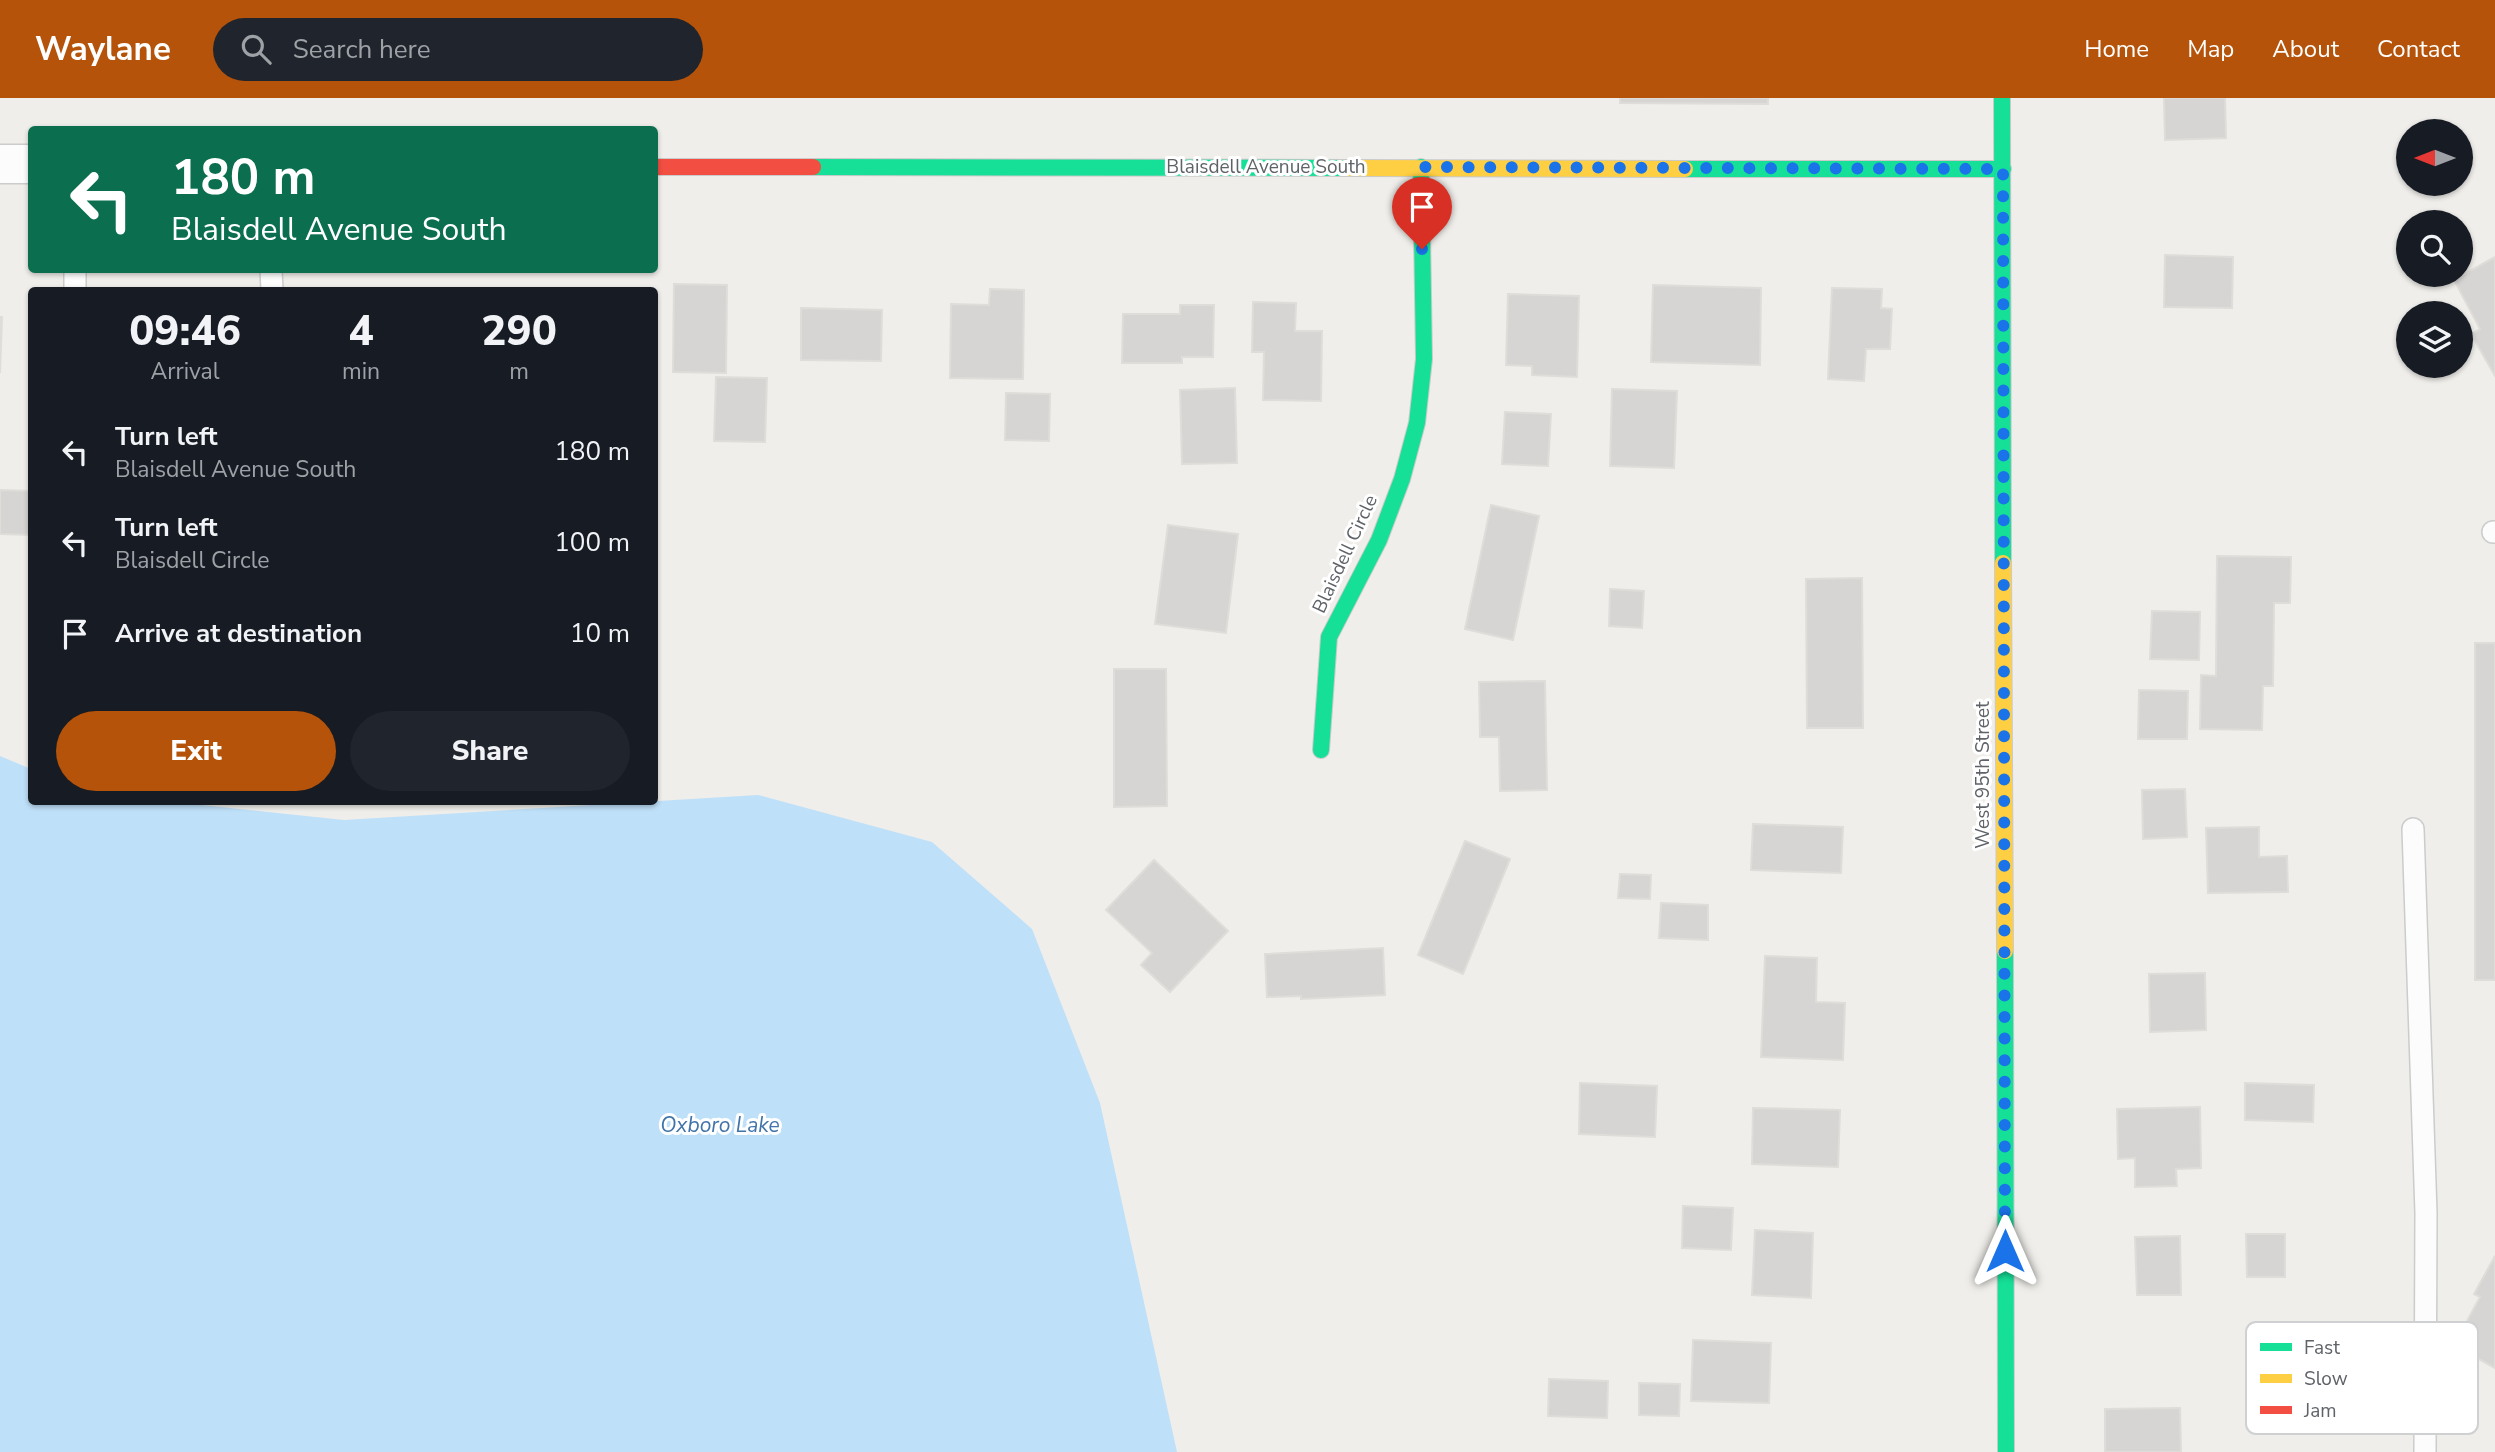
<!DOCTYPE html>
<style>
body{margin:0;font-family:"Nunito Sans",sans-serif;background:#20242c;color:#f1f3f6;height:100vh;display:flex;flex-direction:column;font-size:26px;white-space:nowrap}
*{box-sizing:border-box;margin:0}
p{font-size:23px;color:#9ea1a6}
.icon{flex:none;width:38px;height:38px;fill:none;stroke:currentColor;stroke-width:2;stroke-linecap:round;stroke-linejoin:round}
.map{position:relative;flex:1;overflow:hidden}
.side{position:absolute;left:28px;top:189px;width:630px;height:518px;display:flex;flex-direction:column;background:#171b24;border-radius:7px;box-shadow:0 2px 5px #0004}
.side>*{flex:none}
.top-card{position:absolute;left:28px;top:28px;width:630px;height:147px;border-radius:7px;box-shadow:0 2px 5px #0004;background:#0b6e4f;color:#fff;overflow:hidden}
.needle{width:46px;rotate:270deg}
.tools{position:absolute;left:2396px;top:21px;display:grid;gap:14px}
.tools a{display:grid;place-items:center;width:77px;height:77px;border-radius:50%;background:#171b24;box-shadow:0 2px 5px #0004;font-size:35px}
.pin{position:absolute;display:grid;place-items:center;width:60px;height:60px;color:#fff;margin:-72px -30px;border-radius:50% 50% 50% 0;rotate:-45deg;box-shadow:0 0 7px #0007}
.pin .icon{rotate:45deg}
.me{position:absolute;width:77px;margin:-38px;rotate:0deg;stroke-linejoin:round;filter:drop-shadow(0 0 5px #0008)}
.turn{display:flex;align-items:center;gap:24px;height:147px;padding:0 28px;font-size:32px}
.turn .icon{width:91px;height:91px;stroke-width:2.5}
.turn b{display:block;font-size:49px;line-height:60px}
.eta{display:flex;justify-content:space-evenly;align-items:center;height:119px;text-align:center}
.eta b{font-size:42px;font-weight:800;line-height:49px}
.action{display:flex;gap:14px;margin-top:auto;padding:14px 28px}
.action a{flex:1;height:80px;border-radius:42px;background:#b45309;color:#fff;font-size:28px;font-weight:800;line-height:80px;text-align:center}
.action a+a{background:#20242c;color:#f1f3f6}
ul{padding:0;list-style:none}
li{display:flex;align-items:center;gap:21px;height:91px;padding:0 28px}
li div{flex:1}
li b{display:block;font-size:26px}
li em{font-style:normal}
header{display:flex;align-items:center;gap:42px;box-sizing:border-box;height:98px;padding:0 35px;background:#b45309;color:#fff}
header strong{font-size:33px}
nav{display:flex;gap:38px;margin-inline-start:auto;font-size:24px}
.search{width:490px;height:63px;background:#20242c;display:flex;align-items:center;gap:18px;box-sizing:border-box;padding:0 24px;border-radius:38px;color:#9ea1a6;font-size:26px}
.map>svg:first-child{display:block}
</style>
<header>
<strong>Waylane</strong>
<div class="search"><svg class="icon" aria-label="search" viewBox="0 0 24 24"><circle cx="10" cy="10" r="6"/><path d="M15 15l6 6"/></svg>Search here</div>
<nav><a>Home</a><a>Map</a><a>About</a><a>Contact</a></nav>
</header>
<div class="map">
<svg width="2495" height="1354" viewBox="0 0 2495 1354">
<rect width="100%" height="100%" fill="#efeeea"/>
<!-- water -->
<path fill="#bfe0f9" d="M0,658L31,671L32,704H174L344,722L758,697L932,744L1032,831L1100,1005L1177,1354H0Z"/>
<!-- building -->
<path fill="#d6d5d3" stroke="#deddd9" stroke-width="2" d="M1620,0H1768V6L1620,5Z
M2164,0H2225L2226,40L2165,42Z
M2165,157L2233,159L2232,210L2164,209Z
M2495,159V278L2471,236L2480,231L2454,182Z
M674,186L727,187L726,275L673,274Z
M1653,187L1761,190L1760,267L1651,264Z
M1832,190L1882,191L1881,210L1892,211L1890,251H1866L1864,283L1828,281Z
M990,191L1024,192L1023,281L950,280L951,206L989,207Z
M1508,196L1579,198L1577,279L1532,277V268L1506,267Z
M1253,204L1296,205L1295,233H1322L1321,303L1263,302L1264,254H1252Z
M1180,207H1214L1213,259H1182V265H1122L1123,216H1180Z
M801,210L882,212L881,263L801,262Z
M0,219H2L0,275Z
M716,279L767,280L765,344L714,343Z
M1235,290L1237,365L1182,366L1180,292Z
M1612,291L1677,293L1674,370L1610,368Z
M1006,295L1050,296L1049,343L1005,342Z
M1505,314L1551,316L1548,368L1502,366Z
M0,392L32,393V437L0,436Z
M1491,407L1539,418L1513,542L1465,531Z
M1168,427L1238,436L1226,535L1155,526Z
M2217,458L2291,459L2290,505H2274L2273,588H2263L2262,632L2200,631L2201,577L2216,578Z
M1862,480L1863,630H1807L1806,481Z
M1610,491L1644,493L1642,530L1609,528Z
M2152,513L2200,514L2199,562L2150,561Z
M2475,545H2495V882H2475Z
M1114,571H1166L1167,708L1114,709Z
M1545,583L1547,692L1500,693L1499,639H1480L1479,584Z
M2139,592L2188,593L2187,641H2138Z
M2185,691L2187,739L2143,741L2142,692Z
M1753,726L1843,729L1841,775L1751,772Z
M2259,729V759L2287,758L2288,794L2208,795L2206,730Z
M1465,743L1510,761L1463,876L1418,857Z
M1154,762L1228,833L1170,894L1141,867L1152,855L1106,812Z
M1620,776L1651,777L1650,801L1618,800Z
M1661,805L1708,807V842L1659,840Z
M1383,850L1385,897L1301,901V898L1267,899L1265,856Z
M1765,858L1817,860L1816,904L1845,905L1843,962L1761,959Z
M2205,875L2206,932L2150,934L2149,876Z
M1580,985L1657,988L1655,1039L1579,1036Z
M2245,985L2314,987L2313,1024L2245,1022Z
M2200,1009L2201,1070L2176,1071L2177,1088L2135,1089V1060L2118,1061L2117,1011Z
M1753,1010L1840,1012L1838,1069L1752,1066Z
M1683,1108L1733,1110L1731,1152L1682,1150Z
M1755,1132L1813,1135L1811,1200L1752,1197Z
M2246,1136H2285V1179H2247Z
M2180,1138L2181,1197H2137L2135,1139Z
M2495,1158V1270L2454,1247L2480,1199L2474,1196Z
M1693,1242L1771,1245L1769,1305L1691,1303Z
M1549,1281L1608,1283L1607,1320L1548,1318Z
M1639,1285L1680,1286L1679,1318L1639,1317Z
M2180,1310L2181,1354H2105V1311Z"/>
<g fill="none" stroke-linecap="round" stroke-linejoin="round">
<!-- lane casing -->
<g stroke="#cbcccc" stroke-width="24">
<path id="lane" d="M75,172V192
M271,172L272,192
M2493,434H2495
M2413,731L2426,1115L2425,1354"/>
</g>
<!-- street casing -->
<g stroke="#cbcccc" stroke-width="41">
<path id="street" d="M0,66H32"/>
</g>
<!-- fast casing -->
<g stroke="#cacacb" stroke-width="18">
<path id="fast" d="M2002,0L2003,465
M813,69L1346,70
M1685,71H2003
M1321,652L1329,539L1379,442L1402,381L1417,325L1424,261L1421,69
M2005,853L2006,1354"/>
</g>
<!-- slow casing -->
<g stroke="#cacacb" stroke-width="18">
<path id="slow" d="M1346,70L1685,71
M2003,465L2005,853"/>
</g>
<!-- jam casing -->
<g stroke="#cacacb" stroke-width="18">
<path id="jam" d="M654,69H813"/>
</g>
<!-- lane -->
<use href="#lane" stroke="#fdfcfc" stroke-width="21"/>
<!-- street -->
<use href="#street" stroke="#fdfcfc" stroke-width="38"/>
<!-- fast -->
<use href="#fast" stroke="#16e098" stroke-width="16"/>
<!-- slow -->
<use href="#slow" stroke="#ffcf43" stroke-width="16"/>
<!-- jam -->
<use href="#jam" stroke="#f24e42" stroke-width="16"/>
</g>
<g fill="none" stroke-linecap="round" stroke-linejoin="round">
<!-- route -->
<path stroke="#1a73e8" stroke-width="12" stroke-dasharray="0 21.6" d="M1422,151L1421,69L2003,71L2005,1153"/>
</g>
<g text-anchor="middle" dominant-baseline="central" stroke-width="6" stroke-linejoin="round" paint-order="stroke">
<!-- street labels -->
<g font-size="19" fill="#5f6368" stroke="#fff">
<text x="1266" y="69">Blaisdell Avenue South</text>
<text transform="translate(1345 456) rotate(-65)">Blaisdell Circle</text>
<text transform="translate(1983 677) rotate(-90)">West 95th Street</text>
</g>
<!-- water labels -->
<g font-size="21" font-style="italic" fill="#4174aa" stroke="#fff">
<text x="720" y="1027">Oxboro Lake</text>
</g>
</g>
<!-- legend -->
<rect x="2246" y="1224" width="232" height="112" rx="10" fill="#fff" stroke="#cfd0d2" stroke-width="2"/>
<rect x="2260" y="1245" width="32" height="8" fill="#16e098"/>
<rect x="2260" y="1276" width="32" height="9" fill="#ffcf43"/>
<rect x="2260" y="1308" width="32" height="8" fill="#f24e42"/>
<g font-size="19" fill="#5f6368">
<text x="2304" y="1256">Fast</text>
<text x="2304" y="1287">Slow</text>
<text x="2304" y="1319">Jam</text>
</g>
</svg>
<div class="tools">
<a><svg class="needle" viewBox="-14 -14 28 28"><path d="M0-13l5 13h-10z" fill="#e53935"/><path d="M0 13l5-13h-10z" fill="#9ea1a6"/></svg></a>
<a><svg class="icon" aria-label="search" viewBox="0 0 24 24"><circle cx="10" cy="10" r="6"/><path d="M15 15l6 6"/></svg></a>
<a><svg class="icon" aria-label="layers" viewBox="0 0 24 24"><path d="M12 4l9 5-9 5-9-5zM3 14l9 5 9-5"/></svg></a>
</div>
<div class="pin" style="left:1422px;top:151px;background:#d93025"><svg class="icon" aria-label="arrive" viewBox="0 0 24 24"><path d="M6 21V4h12l-3 4 3 4H6"/></svg></div>
<svg class="me" style="left:2005px;top:1153px" viewBox="-20 -20 40 40"><path d="M0-17L14 15 0 8-14 15z" fill="#1a73e8" stroke="#fff" stroke-width="4"/></svg>
<div class="top-card">
<div class="turn"><svg class="icon" aria-label="left" viewBox="0 0 24 24"><path d="M17 20v-9H6M10 6l-5 5 5 5"/></svg><div><b>180 m</b>Blaisdell Avenue South</div></div>
</div>
<section class="side">
<div class="eta">
<div><b>09:46</b><p>Arrival</p></div>
<div><b>4</b><p>min</p></div>
<div><b>290</b><p>m</p></div>
</div>
<ul>
<li><svg class="icon" aria-label="left" viewBox="0 0 24 24"><path d="M17 20v-9H6M10 6l-5 5 5 5"/></svg><div><b>Turn left</b><p>Blaisdell Avenue South</p></div><em>180 m</em></li>
<li><svg class="icon" aria-label="left" viewBox="0 0 24 24"><path d="M17 20v-9H6M10 6l-5 5 5 5"/></svg><div><b>Turn left</b><p>Blaisdell Circle</p></div><em>100 m</em></li>
<li><svg class="icon" aria-label="arrive" viewBox="0 0 24 24"><path d="M6 21V4h12l-3 4 3 4H6"/></svg><div><b>Arrive at destination</b></div><em>10 m</em></li>
</ul>
<div class="action"><a>Exit</a><a>Share</a></div>
</section>
</div>
